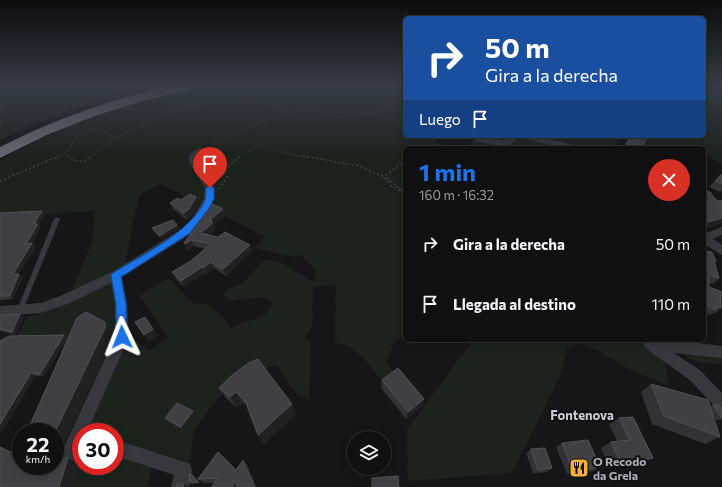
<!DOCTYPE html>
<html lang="es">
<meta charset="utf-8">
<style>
body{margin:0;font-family:Commissioner,sans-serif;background:#1e1e20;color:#f1f3f6;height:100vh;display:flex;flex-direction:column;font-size:15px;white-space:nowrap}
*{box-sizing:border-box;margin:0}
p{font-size:13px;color:#9c9d9f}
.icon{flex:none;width:22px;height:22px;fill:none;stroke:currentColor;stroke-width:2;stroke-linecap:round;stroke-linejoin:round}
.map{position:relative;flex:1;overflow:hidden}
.drawer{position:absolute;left:403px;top:146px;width:303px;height:196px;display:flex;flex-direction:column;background:#101012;border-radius:6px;box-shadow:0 2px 10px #0003,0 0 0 1px #303032}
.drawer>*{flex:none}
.hud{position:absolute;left:403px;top:16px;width:303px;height:122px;border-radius:6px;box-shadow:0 2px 10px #0003,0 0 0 1px #303032;background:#1a4fa0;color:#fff;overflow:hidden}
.tools{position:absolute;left:347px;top:431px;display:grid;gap:8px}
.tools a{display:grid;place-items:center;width:44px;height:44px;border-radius:50%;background:#101012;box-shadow:0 2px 10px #0003,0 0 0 1px #303032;font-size:20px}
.speed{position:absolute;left:12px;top:423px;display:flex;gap:8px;font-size:20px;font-weight:700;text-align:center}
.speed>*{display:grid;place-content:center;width:52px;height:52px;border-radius:50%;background:#101012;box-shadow:0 2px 10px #0003,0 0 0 1px #303032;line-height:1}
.speed small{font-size:10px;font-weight:400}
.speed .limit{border:6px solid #d22;background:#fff;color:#111}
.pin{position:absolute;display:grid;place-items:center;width:34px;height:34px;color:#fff;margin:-41px -17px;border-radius:50% 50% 50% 0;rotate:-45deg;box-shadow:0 0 4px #0007}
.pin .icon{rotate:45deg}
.me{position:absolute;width:44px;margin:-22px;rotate:358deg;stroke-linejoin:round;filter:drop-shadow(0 0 3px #0008)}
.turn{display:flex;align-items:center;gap:14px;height:84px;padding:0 16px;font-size:18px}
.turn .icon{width:52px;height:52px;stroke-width:2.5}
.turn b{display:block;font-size:28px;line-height:34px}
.then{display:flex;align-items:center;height:38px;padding:0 16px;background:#0003;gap:8px;font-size:15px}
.round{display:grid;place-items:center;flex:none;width:42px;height:42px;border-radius:21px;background:#1e1e20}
.overview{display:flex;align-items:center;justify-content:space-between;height:68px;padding:0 16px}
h1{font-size:24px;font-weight:700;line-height:30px;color:#1a73e8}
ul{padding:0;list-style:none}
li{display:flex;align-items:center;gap:12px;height:60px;padding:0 16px}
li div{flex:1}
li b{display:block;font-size:15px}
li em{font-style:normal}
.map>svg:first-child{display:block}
</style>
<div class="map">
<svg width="722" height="487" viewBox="0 0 722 487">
<rect width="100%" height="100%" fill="#161618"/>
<!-- green -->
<path fill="#1c231d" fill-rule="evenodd" d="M0,87H142C93,99 46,119 0,140Z
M208,87H405V136H434L436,143L459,148H438L437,146L405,148V331L393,345L387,363L395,373L384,383C371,368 357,344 335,343L336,285L313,287L312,327L305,339L311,340L309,400L297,394L277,365L246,374L217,399L194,430L190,459L184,470L152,466L147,487H73L81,461L64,462L118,333L95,321L65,338L17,336L27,317L66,305L92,242L95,211L0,217V160C65,125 135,97 208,87ZM161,184L265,236L255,248L287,256L296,257L299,254L315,268L316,276L312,282C303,276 293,269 283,264C263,253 260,266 248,278C243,284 233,287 226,290L224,296L232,301L264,297L272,303C268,322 243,319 230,329L226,320L206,303L196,304L188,299L171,279L162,281L140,296L168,337L149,351L127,335L115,273L125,267L133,221L140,195ZM81,432H115V466H81Z
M704,89L722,92V163L704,155V148H645L619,138L612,148H468L474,138L468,136H704Z
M473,340H645L665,362L669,386L626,368L599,351L580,344L567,349L559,378L512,473L408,481L407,429Z
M681,351L722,355V364C705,363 693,365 681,351Z"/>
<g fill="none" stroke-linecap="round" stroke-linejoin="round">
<!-- path-far1 -->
<path stroke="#3d3f44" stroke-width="1" stroke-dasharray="1.5 2" stroke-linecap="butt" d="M35,87L43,93L70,87C74,89 77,91 81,93C93,98 104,91 115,87
M704,100L722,107
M0,104L3,105L0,127
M207,147L282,113L305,111L372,114L384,110L391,104L395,87
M424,148L438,145L448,148
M643,148L646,142
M65,154L70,157
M57,157C81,148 66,127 104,130L108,138L127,134L174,110L215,101L242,99L267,103L287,113
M90,157L105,145L122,136
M239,157L262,144L283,153L309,157"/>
<!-- path -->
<path stroke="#3d3f44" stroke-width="1.5" stroke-dasharray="2 2.5" stroke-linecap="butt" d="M68,156L73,160L84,162L91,156
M303,156L359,166L384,177L391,186L402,191
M405,160L386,175L387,178L405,193
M0,181L59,156
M219,189L227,177L224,171L240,156"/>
<!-- lane -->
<path fill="#37383d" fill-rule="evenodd" d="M57,217L60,219L23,310L22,312L20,313L18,312L17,310L54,219Z
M69,451L72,452L73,455L72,458L55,461V453Z"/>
<!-- street -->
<path fill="#37383d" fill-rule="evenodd" d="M478,136L503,140L509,136H536L577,146L578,148H564L518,137L511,144L503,146L475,141L474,139Z
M200,147L204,150L197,157V162L215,188L214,199L201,223L191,234L122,277L127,304L129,337L87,432H81V462L69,463L63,461L61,455L63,449L115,337V304L111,283L68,304L41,313L0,316V306L41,303L60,296L112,272L183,228L193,217L204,199L205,188L189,162L190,154Z
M722,227V235L713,239L722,245V255L704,244V234Z
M642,340H672L722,346V358L674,353L700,370L722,393V412L717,409L690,380L645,348Z
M126,443L190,464L192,470L189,487H171L174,475L126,459L115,460V444Z"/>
<!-- highway -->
<path fill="#63666e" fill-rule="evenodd" d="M167,87H191L189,90L142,101L95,116L49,134L0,158V147C53,120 109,100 167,87Z"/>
</g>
<!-- wall -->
<path fill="#323236" d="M631,136L647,138L641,148H624Z
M722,174V190L720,192L709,187Z
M181,200L199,204L192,216L187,220L173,209L170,203Z
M223,209L225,216L214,225L215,228V231L209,235L252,251L226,276L214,268L206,274L205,273L184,287L176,279L172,272L192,260L205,249L194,246L188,251L184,243L196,227L194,223Z
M0,213L45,214L39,224L41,227L32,244V243L36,247L18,274H19L23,277L13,299L0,300Z
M177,225L179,229L161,239L154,231L152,228Z
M704,251L716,261L715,262L719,278L713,284L709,283V287L722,292L721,308L715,313H713L710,315L704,313Z
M0,315L24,317L15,335L0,331Z
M64,335L68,338L44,376H35L2,432L0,431V341Z
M684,340H696L695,341Z
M230,377L296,414L264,444L258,435L248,407L243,403L236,407L226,398L219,388Z
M382,380L424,399L422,407L406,419L381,388Z
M651,384L710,407L713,405L722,409V419L716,420L713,415L720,437L705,444L652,424L641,392Z
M195,414L183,430L168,421L165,418Z
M619,418L653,458L641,464L608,466L601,448L611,442L617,441L609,425Z
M562,443L600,467L594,471L567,474L556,447Z
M531,449L552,468L547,472L533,473L526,453Z
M243,460L247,465L257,487H212L215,483H204L198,479L236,470Z
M190,473L193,475L200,483L191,484L189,482Z"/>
<!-- shaded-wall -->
<path fill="#212124" d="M196,197L199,204L192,216L187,220L184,213Z
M223,209L225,216L214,225L215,228V231L203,240L200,233L210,220Z
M42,211L45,214L39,224L41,227L30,247L26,244L34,224Z
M722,218V223L712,227L704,229V223Z
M177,225L179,229L161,239L159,236Z
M191,240L194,246L188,251L185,244Z
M32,243L36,247L16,277L13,274Z
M250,245L252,251L226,276L223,269Z
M211,262L214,268L206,274L203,268Z
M202,267L205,273L184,287L181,281Z
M19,274L23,277L13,299L10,296Z
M20,314L24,317L15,335L12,332Z
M145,317L158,335L149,341L144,335Z
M105,322L114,331V337L61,451L55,453V432Z
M64,335L68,338L44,376L40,374Z
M31,373L35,376L2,432L0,431V424Z
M236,392L243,403L236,407L230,397Z
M424,399L422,407L406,419L408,412Z
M292,404L296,414L264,444L258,435Z
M193,411L195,414L183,430L181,427Z
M0,446L21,456V457L0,447Z
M68,458L80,464L73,487H59Z
M243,460L247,465L257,487H255Z
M233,480L238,487H233Z
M184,484L189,487H183Z"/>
<!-- building -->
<path fill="#3f3f44" stroke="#4f5156" d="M631,136H642L647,138L642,146L638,148H631L626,144Z
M722,174V184L715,181Z
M704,191L710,192L716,200L722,201V218L704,223V199H706L704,196Z
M190,194L196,197L189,209L184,213L170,203L178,198L181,200Z
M208,202L223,209L210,220L212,221V224L200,233L218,237L225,232L250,245L223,269L211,262L203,268L202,267L181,281L172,272L192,260L211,244L191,240L185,244L184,243L199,224L194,223L200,217Z
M42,211L34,224H38L26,244L32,243L13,274H19L10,296H0V213Z
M173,220L177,225L159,236L152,228Z
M704,251L712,252L716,261H714L719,278L709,275V287L722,292V296L720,295L721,308L716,306V310L709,307L707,303H704Z
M86,312L105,322V328L55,432H27L77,318Z
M20,314L12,332L0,329V315Z
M145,317L153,329L144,335L135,322Z
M64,335L40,374L31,373L0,424V341L9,336Z
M258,359L292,404L258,435L248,409L247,403L236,392L230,397L219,388L230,377L247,364Z
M398,368L424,399L408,412L382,380Z
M651,384L708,400L720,437L664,416Z
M177,403L193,411L181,427L165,418Z
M713,405H718L722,409V417H721Z
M633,417L653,458L619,460L611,442L630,440L619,418Z
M588,440L600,467L573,471L562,443Z
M21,445V466H55V458L57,459L68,458L59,487H0V447L16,455Z
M545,448L552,468L538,470L531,449Z
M218,452L236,470L243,460L255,487H238L233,480V487H212L217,478L198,479Z
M190,473L198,482H189Z
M398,476L399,487H372V478Z
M177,484H184L183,487H176Z"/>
<!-- sky -->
<linearGradient id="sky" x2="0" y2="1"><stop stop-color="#0c0c0d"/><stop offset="0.56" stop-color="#363c48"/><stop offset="1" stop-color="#363c48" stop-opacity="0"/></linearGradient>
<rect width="722" height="155" fill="url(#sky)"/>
<!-- route -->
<path fill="#1a73e8" stroke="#114b97" d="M210,185L214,188V199L209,208L190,233L121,277L126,304L127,337L126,341L122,342L118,341L116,337V304L111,275L113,273C140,256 193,231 205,200C206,196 206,192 206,188Z"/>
<!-- icons -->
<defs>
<g id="restaurant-square" transform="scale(1)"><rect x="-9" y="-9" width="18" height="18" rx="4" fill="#f2b134" stroke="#111113"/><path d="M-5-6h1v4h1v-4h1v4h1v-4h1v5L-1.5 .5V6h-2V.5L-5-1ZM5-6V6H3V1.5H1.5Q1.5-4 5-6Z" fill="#111"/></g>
</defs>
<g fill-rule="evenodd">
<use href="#restaurant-square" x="579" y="468"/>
</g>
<g text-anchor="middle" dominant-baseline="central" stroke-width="4" stroke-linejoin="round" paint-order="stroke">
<!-- near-poi labels -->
<g font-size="12" font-weight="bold" fill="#a8adb8" stroke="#111113" text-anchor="start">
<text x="593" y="461">O Recodo<tspan x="593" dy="14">da Grela</tspan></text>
</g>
<!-- near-neighbourhood labels -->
<g font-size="13" font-weight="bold" fill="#c9ccd4" stroke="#111113">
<text x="582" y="415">Fontenova</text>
</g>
</g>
</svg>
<div class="tools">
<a><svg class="icon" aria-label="layers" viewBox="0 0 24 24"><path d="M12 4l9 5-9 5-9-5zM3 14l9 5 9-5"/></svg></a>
</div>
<div class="speed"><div>22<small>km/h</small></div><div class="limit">30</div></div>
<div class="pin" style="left:210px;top:188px;background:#d93025"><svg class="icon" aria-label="arrive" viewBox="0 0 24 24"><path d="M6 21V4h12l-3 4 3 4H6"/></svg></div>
<svg class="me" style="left:122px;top:337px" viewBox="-20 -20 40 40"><path d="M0-17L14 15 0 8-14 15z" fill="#1a73e8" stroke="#fff" stroke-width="4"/></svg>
<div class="hud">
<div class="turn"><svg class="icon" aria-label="right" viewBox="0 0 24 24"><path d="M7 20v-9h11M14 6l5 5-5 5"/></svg><div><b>50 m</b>Gira a la derecha</div></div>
<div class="then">Luego<svg class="icon" aria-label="arrive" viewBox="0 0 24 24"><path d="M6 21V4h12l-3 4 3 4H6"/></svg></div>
</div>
<section class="drawer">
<div class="overview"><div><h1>1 min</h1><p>160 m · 16:32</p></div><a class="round" style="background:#d93025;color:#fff"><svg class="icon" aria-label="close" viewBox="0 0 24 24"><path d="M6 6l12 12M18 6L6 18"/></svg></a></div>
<ul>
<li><svg class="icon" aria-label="right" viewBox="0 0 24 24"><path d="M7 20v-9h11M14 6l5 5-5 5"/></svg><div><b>Gira a la derecha</b></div><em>50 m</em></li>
<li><svg class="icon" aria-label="arrive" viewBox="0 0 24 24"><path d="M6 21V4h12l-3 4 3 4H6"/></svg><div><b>Llegada al destino</b></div><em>110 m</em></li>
</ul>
</section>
</div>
